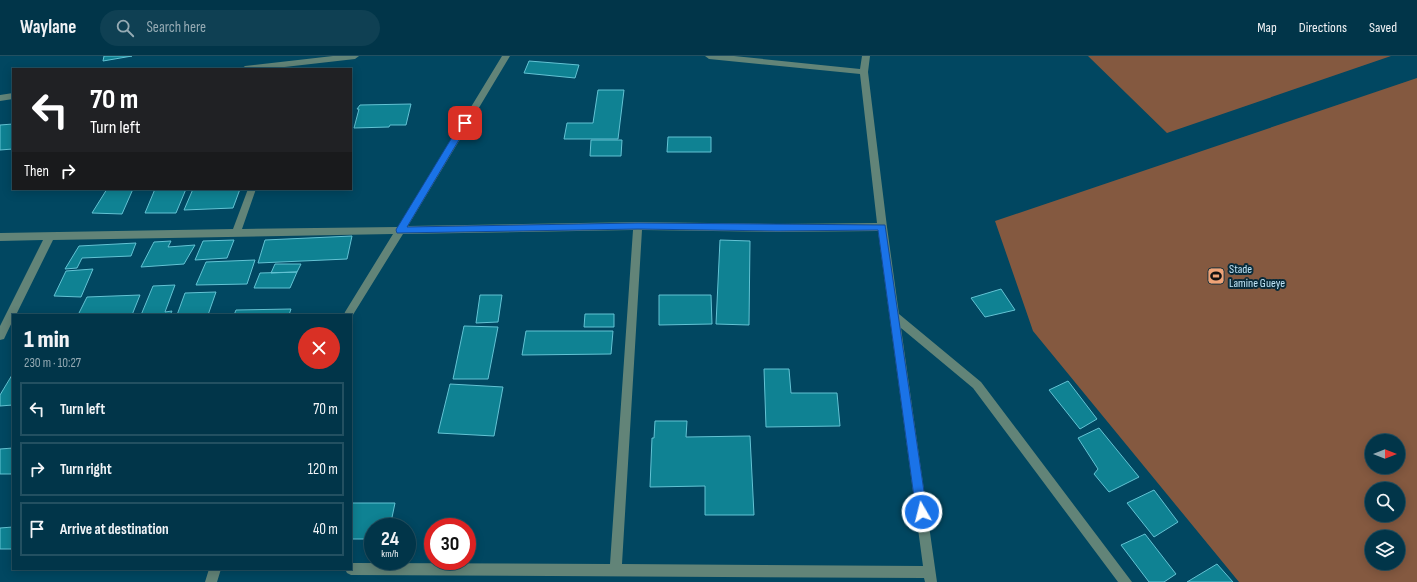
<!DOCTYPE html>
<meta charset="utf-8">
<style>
body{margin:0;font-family:"Sofia Sans Condensed",sans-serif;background:#0f4053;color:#f1f3f6;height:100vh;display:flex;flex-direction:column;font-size:15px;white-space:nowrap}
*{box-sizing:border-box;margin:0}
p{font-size:13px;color:#96abb4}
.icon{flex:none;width:22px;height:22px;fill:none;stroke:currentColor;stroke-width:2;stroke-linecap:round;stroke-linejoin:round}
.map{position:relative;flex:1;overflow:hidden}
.panel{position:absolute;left:12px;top:258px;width:340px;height:256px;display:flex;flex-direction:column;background:#013549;border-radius:0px;box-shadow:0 2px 10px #0003,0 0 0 1px #235061}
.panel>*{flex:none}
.guide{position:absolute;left:12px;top:12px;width:340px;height:122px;border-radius:0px;box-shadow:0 2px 10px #0003,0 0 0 1px #235061;background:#202124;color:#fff;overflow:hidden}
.needle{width:26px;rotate:90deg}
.tools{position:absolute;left:1365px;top:378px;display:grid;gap:8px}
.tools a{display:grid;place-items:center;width:40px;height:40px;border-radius:50%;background:#013549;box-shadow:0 2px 10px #0003,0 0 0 1px #235061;font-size:20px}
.speed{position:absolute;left:364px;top:462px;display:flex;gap:8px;font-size:20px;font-weight:700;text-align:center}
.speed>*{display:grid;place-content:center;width:52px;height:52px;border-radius:50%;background:#013549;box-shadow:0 2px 10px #0003,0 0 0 1px #235061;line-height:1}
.speed small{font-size:10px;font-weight:400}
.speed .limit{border:6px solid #d22;background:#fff;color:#111}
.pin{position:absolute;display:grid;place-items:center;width:34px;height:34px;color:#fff;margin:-17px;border-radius:8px;box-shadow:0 2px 6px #0006}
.me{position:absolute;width:44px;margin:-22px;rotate:352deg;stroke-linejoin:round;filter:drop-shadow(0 0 3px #0008)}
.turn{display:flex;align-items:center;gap:14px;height:84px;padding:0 12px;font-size:18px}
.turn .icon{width:52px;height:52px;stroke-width:2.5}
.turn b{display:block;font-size:28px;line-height:34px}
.then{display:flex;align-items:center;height:38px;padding:0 12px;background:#0003;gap:8px;font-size:15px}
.round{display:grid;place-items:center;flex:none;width:42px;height:42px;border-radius:21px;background:#0f4053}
.headline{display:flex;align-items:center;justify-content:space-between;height:68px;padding:0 12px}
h1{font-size:24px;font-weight:800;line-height:30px}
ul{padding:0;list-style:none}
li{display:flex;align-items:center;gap:12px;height:54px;margin:0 8px 6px;padding:0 4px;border:2px solid #235061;border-radius:0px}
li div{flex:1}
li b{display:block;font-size:15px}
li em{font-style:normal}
header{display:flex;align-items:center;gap:24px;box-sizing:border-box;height:56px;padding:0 20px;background:#013549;border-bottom:1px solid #235061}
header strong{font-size:19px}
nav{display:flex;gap:22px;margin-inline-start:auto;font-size:14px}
.search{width:280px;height:36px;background:#0f4053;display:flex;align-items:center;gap:10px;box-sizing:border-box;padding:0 14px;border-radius:22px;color:#96abb4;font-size:15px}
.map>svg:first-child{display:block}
</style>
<header>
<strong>Waylane</strong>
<div class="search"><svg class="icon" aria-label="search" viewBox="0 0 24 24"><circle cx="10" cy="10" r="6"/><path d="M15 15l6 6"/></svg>Search here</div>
<nav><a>Map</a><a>Directions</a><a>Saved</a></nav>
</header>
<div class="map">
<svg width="1417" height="526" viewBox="0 0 1417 526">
<rect width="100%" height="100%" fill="#014761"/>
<!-- green -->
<path fill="#845940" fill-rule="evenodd" d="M1088,0H1391L1167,77Z
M1417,22V526H1239L1033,275L995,165ZM1372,385H1398V411H1372ZM1372,433H1398V459H1372ZM1372,481H1398V507H1372Z"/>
<!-- building -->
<path fill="#0f8293" stroke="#63c3d4" d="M104,0H132L103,5Z
M529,5L579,9L575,22L524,17Z
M598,34H624L618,83H564L567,67H593Z
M411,48L406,69H390L389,71L354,72L359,53H357L360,49Z
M13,68V93L0,94V69Z
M668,81H711V96H667Z
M591,84H622L621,100H590Z
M107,133H133L122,158L92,157Z
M155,133H186L176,157H145Z
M193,133H240L233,152L184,154Z
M352,180L347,203L258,207L265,184Z
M234,184L227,202L195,204L203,185Z
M720,184L750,185L749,269L716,268Z
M171,185L168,191L195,189L184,208L141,211L154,186Z
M136,187L131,200L82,202L77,212L65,213L79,190Z
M255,204L247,228L196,229L206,206Z
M275,208H301L297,216L271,217Z
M93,213L81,241L54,240L66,215Z
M297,216L290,232H254L260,217Z
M175,229L165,256L172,255L170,259H141L153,230Z
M1001,233L1015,254L985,261L971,242Z
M216,236L208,259H177L185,237Z
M140,239L132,259H78L87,241Z
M480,239H502L498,266L476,267Z
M659,239H711L712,268L659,269Z
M291,253L289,259H234L236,254Z
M585,258H614V271H584Z
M464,270L498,271L488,323H453Z
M526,275H613L611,298L522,299Z
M764,313H789L791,337H837L840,370L766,371Z
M12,319L13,349L0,350V339Z
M1068,325L1097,363L1080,373L1049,334Z
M450,328L503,331L494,380L438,377Z
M655,365H687L686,381L750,380L754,459H705V430L650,431L652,382H654Z
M1099,372L1139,421L1109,436L1094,418L1098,413L1078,382Z
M13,392V418H0V393Z
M1154,434L1178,466L1154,481L1127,447Z
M351,447H395L390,471H373V483H351Z
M13,471V493H0V472Z
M1145,478L1176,518L1164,526H1149L1121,489Z
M1217,508L1233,526H1187Z"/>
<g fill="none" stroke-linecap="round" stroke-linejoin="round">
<!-- minor -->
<path fill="#628478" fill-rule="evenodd" d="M333,0H359L355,3L267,13H241L245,10Z
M502,0H510L408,170L638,166L777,168L877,167L860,18L709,3L705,0H734L860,13L862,0H870L868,16L887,171L899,258L981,326L1132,526H1118L973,332L901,272L937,526H925L924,522L351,519L347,517L345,513H351V507L610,508L633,174L403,178L351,262V259H344L345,256L393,178L53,184L16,259H13V264L4,283L0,284V270L43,184L0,185V177L233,173L248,133H256L242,173L398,171ZM642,174L777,176L878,175L923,510L622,508Z
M13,37V43L0,45V39Z
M209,513H221L217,526H205Z"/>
</g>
<!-- route -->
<path fill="#1a73e8" stroke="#114b97" d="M465,64L469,67L407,171L638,167L885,169L927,456L925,459L922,461L918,459L916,456L878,174L777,175L638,173L397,177L396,174L397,172L462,65Z"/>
<!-- icons -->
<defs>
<g id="stadium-square" transform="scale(0.9)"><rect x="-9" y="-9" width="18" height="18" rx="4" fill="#efa377" stroke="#092b3a"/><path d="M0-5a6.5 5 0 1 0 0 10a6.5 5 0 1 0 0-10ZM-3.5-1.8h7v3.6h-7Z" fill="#111"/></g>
</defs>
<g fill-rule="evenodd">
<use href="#stadium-square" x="1216" y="220"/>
</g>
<g text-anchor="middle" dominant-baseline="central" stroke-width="4" stroke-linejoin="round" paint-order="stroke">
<!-- poi labels -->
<g font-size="12" fill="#c0e5f8" stroke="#092b3a" text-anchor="start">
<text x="1229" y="213">Stade<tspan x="1229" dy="14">Lamine Gueye</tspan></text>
</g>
</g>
</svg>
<div class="tools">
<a><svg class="needle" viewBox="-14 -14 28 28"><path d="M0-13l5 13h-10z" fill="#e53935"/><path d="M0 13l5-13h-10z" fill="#96abb4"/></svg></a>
<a><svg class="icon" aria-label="search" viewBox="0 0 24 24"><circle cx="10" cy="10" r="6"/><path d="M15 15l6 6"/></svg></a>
<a><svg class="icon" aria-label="layers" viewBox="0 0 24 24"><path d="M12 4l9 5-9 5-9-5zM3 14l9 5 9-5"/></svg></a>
</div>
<div class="speed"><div>24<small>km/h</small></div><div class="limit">30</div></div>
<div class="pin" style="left:465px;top:67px;background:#d93025"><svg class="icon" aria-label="arrive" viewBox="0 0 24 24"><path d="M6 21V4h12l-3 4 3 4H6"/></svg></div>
<svg class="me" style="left:922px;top:456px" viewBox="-20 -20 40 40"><circle r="17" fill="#1a73e8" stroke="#fff" stroke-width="3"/><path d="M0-11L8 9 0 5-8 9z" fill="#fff"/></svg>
<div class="guide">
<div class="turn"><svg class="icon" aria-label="left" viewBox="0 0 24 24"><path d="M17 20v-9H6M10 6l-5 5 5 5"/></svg><div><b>70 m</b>Turn left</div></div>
<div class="then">Then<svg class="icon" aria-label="right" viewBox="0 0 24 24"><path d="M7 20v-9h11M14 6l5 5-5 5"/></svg></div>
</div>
<section class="panel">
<div class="headline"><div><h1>1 min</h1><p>230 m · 10:27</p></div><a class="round" style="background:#d93025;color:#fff"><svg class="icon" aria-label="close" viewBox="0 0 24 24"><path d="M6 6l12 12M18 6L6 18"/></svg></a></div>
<ul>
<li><svg class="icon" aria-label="left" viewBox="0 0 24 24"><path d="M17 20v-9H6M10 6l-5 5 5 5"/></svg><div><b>Turn left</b></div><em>70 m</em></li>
<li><svg class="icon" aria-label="right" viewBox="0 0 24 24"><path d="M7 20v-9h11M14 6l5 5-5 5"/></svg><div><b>Turn right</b></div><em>120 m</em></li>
<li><svg class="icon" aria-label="arrive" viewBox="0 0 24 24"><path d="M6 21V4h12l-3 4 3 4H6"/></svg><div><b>Arrive at destination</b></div><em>40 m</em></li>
</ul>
</section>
</div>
